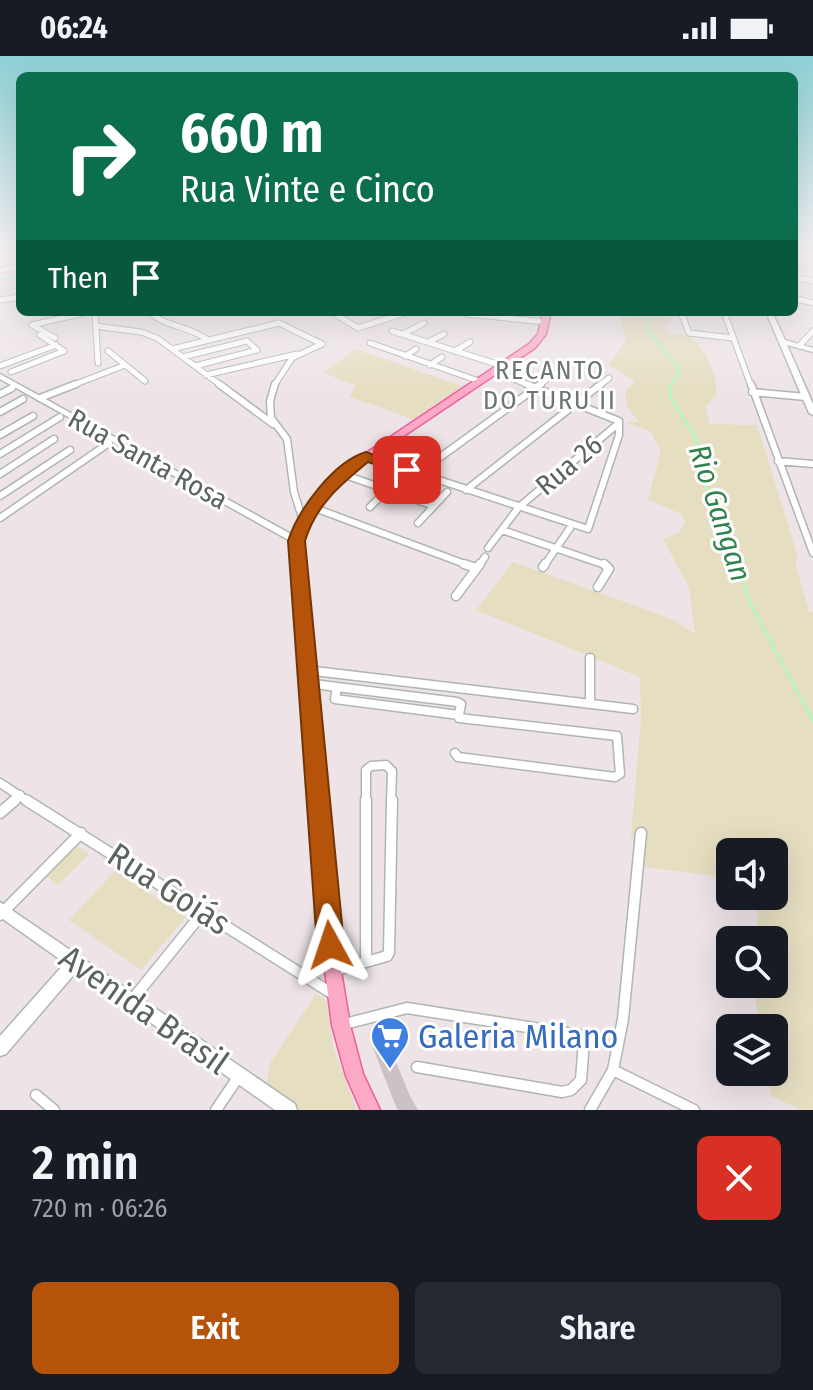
<!DOCTYPE html>
<meta charset="utf-8">
<style>
body{margin:0;font-family:"Fira Sans Condensed",sans-serif;background:#242831;color:#f1f3f6;height:100vh;display:flex;flex-direction:column;font-size:30px;white-space:nowrap}
*{box-sizing:border-box;margin:0}
p{font-size:26px;color:#9ea1a6}
.icon{flex:none;width:44px;height:44px;fill:none;stroke:currentColor;stroke-width:2;stroke-linecap:round;stroke-linejoin:round}
.map{position:relative;height:1054px;overflow:hidden}
.sheet{display:flex;flex-direction:column;background:#171b24;flex:1}
.sheet>*{flex:none}
.hud{position:absolute;left:16px;top:16px;width:782px;height:244px;border-radius:12px;box-shadow:0 8px 32px #0002;background:#0b6e4f;color:#fff;overflow:hidden}
.tools{position:absolute;left:716px;top:782px;display:grid;gap:16px}
.tools a{display:grid;place-items:center;width:72px;height:72px;border-radius:12px;background:#171b24;box-shadow:0 8px 32px #0002;font-size:40px}
.pin{position:absolute;display:grid;place-items:center;width:68px;height:68px;color:#fff;margin:-34px;border-radius:16px;box-shadow:0 4px 12px #0006}
.me{position:absolute;width:88px;margin:-44px;rotate:355deg;stroke-linejoin:round;filter:drop-shadow(0 0 6px #0008)}
.turn{display:flex;align-items:center;gap:28px;height:168px;padding:0 32px;font-size:36px}
.turn .icon{width:104px;height:104px;stroke-width:2.5}
.turn b{display:block;font-size:56px;line-height:68px}
.then{display:flex;align-items:center;height:76px;padding:0 32px;background:#0003;gap:16px;font-size:30px}
.round{display:grid;place-items:center;flex:none;width:84px;height:84px;border-radius:12px;background:#242831}
.summary{display:flex;align-items:center;justify-content:space-between;height:136px;padding:0 32px}
h1{font-size:48px;font-weight:600;line-height:60px}
.cta{display:flex;gap:16px;margin-top:auto;padding:16px 32px}
.cta a{flex:1;height:92px;border-radius:12px;background:#b45309;color:#fff;font-size:32px;font-weight:600;line-height:92px;text-align:center}
.cta a+a{background:#242831;color:#f1f3f6}
.status{display:flex;justify-content:space-between;align-items:center;height:56px;padding:0 40px;background:#171b24;direction:ltr}
.status svg{height:22px;fill:currentColor}
.map>svg:first-child{display:block}
</style>
<div class="status"><b>06:24</b><svg viewBox="0 0 49 12"><path d="M0 12V9h3v3zM5 12V6h3v6zM10 12V3h3v9zM15 12V0h3v12zM26 1h20v11H26zM47 4h2v5h-2z"/></svg></div>
<div class="map">
<svg width="813" height="1054" viewBox="0 0 813 1054">
<rect width="100%" height="100%" fill="#eee4e8"/>
<!-- green -->
<path fill="#e5dec1" d="M617,256H671V262L664,271L671,277L690,280C706,295 719,319 716,340L705,350L710,368L757,369L798,501L795,508L809,555L813,556V1054H802L771,1040L767,1016H774V972H760L753,928H774V884H756L758,854L768,840H774V796H730V822L645,811L631,781L641,662L640,621L476,554L513,506L672,563L695,578L689,531L663,483L678,477L686,467L681,458L648,444L661,395L650,375L624,366H639L627,351L625,337L635,325L609,309L627,283Z
M356,293L464,331L416,364L350,341L355,329L323,317Z
M76,789L89,798L58,829L45,819Z
M115,815L186,861L141,914L69,864Z
M316,938L327,945L333,991L357,1054H300L267,1032L269,1009Z"/>
<g fill="none" stroke-linecap="round" stroke-linejoin="round">
<!-- stream -->
<path stroke="#a5fdbb" stroke-width="2" d="M0,223L20,221
M645,256L648,274L680,314L669,333L672,345L695,380L708,439L731,481L750,547L813,665"/>
</g>
<!-- building -->
<path fill="#ccc2c6" d="M385,979L410,1040L418,1054H398L395,1048L371,987Z"/>
<g fill="none" stroke-linecap="round" stroke-linejoin="round">
<!-- street-far3 casing -->
<g stroke="#afb6b2" stroke-width="7">
<path id="street-far3" d="M0,199L20,195
M794,210L811,192
M0,214L20,210
M794,221L813,225
M794,242L813,247
M0,244L20,241
M95,256L98,307
M149,256C166,271 190,270 208,284
M332,256L358,272L408,256
M681,256L689,277L733,282
M724,256L751,330
M467,258L546,266
M32,269L88,256
M32,269L55,282
M95,270L141,276L157,282L222,330
M392,275L503,310
M403,278L424,267
M428,286L444,278
M370,287L479,325
M799,290L813,275
M172,293L279,267L322,288
M108,295L145,325
M455,295L470,286
M405,300L416,293
M183,301L247,285L257,294L195,310
M430,309L442,301
M0,310L56,289
M494,315L531,330
M11,316L64,295L40,279
M206,319L297,298
M71,330L125,309
M274,330L292,302L322,288
M538,330L561,313
M599,330L609,322"/>
</g>
<!-- street-far2 casing -->
<g stroke="#afb6b2" stroke-width="9">
<path id="street-far2" d="M219,328L273,368
M275,328L270,345L271,362L287,383L294,436L303,465
M751,328L813,497
M752,336L806,341
M0,338L12,332
M40,342L76,328
M0,356L23,343
M0,379L33,360
M0,398L60,361
M366,400L588,473L619,379V365L526,328
M778,405L813,408
M0,418L54,383
M417,418L541,328
M348,420L434,450
M466,434L601,328
M0,440L70,394
M312,451L470,510
M370,451L407,414
M0,462L109,387
M418,467L447,436
M502,474L608,510
M488,492L519,451L619,367
M479,510L485,501
M544,510L570,472"/>
</g>
<!-- street-far1 casing -->
<g stroke="#afb6b2" stroke-width="11">
<path id="street-far1" d="M464,508L476,512
M543,511L545,508
M598,531L609,513L604,508
M456,540L480,508
M590,602V648
M306,614L633,653
M307,627L337,631
M337,631L457,646L461,648L459,659L335,643Z
M455,697L458,701L615,721L620,718L617,680L459,662
M0,727L29,746
M13,746L20,739
M366,746V714L371,710L386,709L392,715L391,746"/>
</g>
<!-- street casing -->
<g stroke="#afb6b2" stroke-width="13">
<path id="street" d="M26,744L333,938
M366,744V906L387,900L389,896L392,744
M0,757L15,744
M0,859L81,777
M333,915L366,906
M132,944L204,855
M341,969L407,952L579,979L584,985L581,1024L571,1034L562,1036L417,1011
M613,1014L694,1054
M36,1039L54,1054
M216,1054L239,1020
M590,1054L613,1014L623,963L641,777"/>
</g>
<!-- secondary casing -->
<g stroke="#aeb6b2" stroke-width="3">
<path id="secondary" d="M766,256H772L785,284L813,292V296L787,289L813,348V359L809,357Z
M0,318L300,483L302,485L300,487H294L0,323Z
M0,846L295,1048L297,1054H275L77,915L6,998L0,1000V980L65,907L0,861Z"/>
</g>
<!-- primary casing -->
<g stroke="#ee5da0" stroke-width="3">
<path id="primary" d="M543,256H551L546,278L535,292L344,420L316,453L308,465L302,485L341,915L350,969L363,1018L380,1054H361L346,1020L332,969L325,915L292,485L298,465L307,451L338,416L529,288L538,278Z"/>
</g>
<!-- street-far3 -->
<use href="#street-far3" stroke="#fff" stroke-width="5"/>
<!-- street-far2 -->
<use href="#street-far2" stroke="#fff" stroke-width="6"/>
<!-- street-far1 -->
<use href="#street-far1" stroke="#fff" stroke-width="8"/>
<!-- street -->
<use href="#street" stroke="#fff" stroke-width="10"/>
<!-- secondary -->
<use href="#secondary" fill="#fff" fill-rule="evenodd"/>
<!-- primary -->
<use href="#primary" fill="#fdaac6" fill-rule="evenodd"/>
</g>
<!-- sky -->
<linearGradient id="sky" x2="0" y2="1"><stop stop-color="#8dd1d6"/><stop offset="0.57" stop-color="#f7f3f5"/><stop offset="1" stop-color="#f7f3f5" stop-opacity="0"/></linearGradient>
<rect width="813" height="339" fill="url(#sky)"/>
<!-- route -->
<path fill="#b45309" stroke="#753606" stroke-width="2" d="M366,396L414,414L407,419L368,406C339,430 316,449 305,485L344,889L340,898L330,902L321,898L317,889L288,485C298,454 333,406 366,396Z"/>
<!-- icons -->
<defs>
<g id="supermarket-pin" transform="scale(2)"><path d="M0 17L-7.5 6A9.5 9.5 0 1 1 7.5 6Z" fill="#3f7fe0" stroke="#fff"/><path d="M-6-5.5h2.5l.6 2H6L4.5 2H-2.5L-4.4-4H-6ZM-1.5 3.2a1.3 1.3 0 1 0 .1 0ZM3 3.2a1.3 1.3 0 1 0 .1 0Z" fill="#fff"/></g>
</defs>
<g fill-rule="evenodd">
<use href="#supermarket-pin" x="390" y="980"/>
</g>
<g text-anchor="middle" dominant-baseline="central" stroke-width="6" stroke-linejoin="round" paint-order="stroke">
<!-- far-neighbourhood labels -->
<g font-size="26" letter-spacing="2" fill="#6d7670" stroke="#fff">
<text x="550" y="314">RECANTO<tspan x="550" dy="30">DO TURU II</tspan></text>
</g>
<!-- street labels -->
<g font-size="28" fill="#5c645f" stroke="#fff">
<text transform="translate(148 403) rotate(29)">Rua Santa Rosa</text>
<text transform="translate(569 409) rotate(-40)">Rua 26</text>
</g>
<!-- water labels -->
<g font-size="30" font-style="italic" fill="#34834f" stroke="#fff">
<text transform="translate(720 457) rotate(72)">Rio Gangan</text>
</g>
<!-- near-street labels -->
<g font-size="34" fill="#5c645f" stroke="#fff">
<text transform="translate(169 833) rotate(33)">Rua Goiás</text>
<text transform="translate(144 954) rotate(35)">Avenida Brasil</text>
</g>
<!-- near-shop labels -->
<g font-size="34" fill="#366cbe" stroke="#fff" text-anchor="start">
<text x="418" y="980">Galeria Milano</text>
</g>
</g>
</svg>
<div class="tools">
<a><svg class="icon" aria-label="sound" viewBox="0 0 24 24"><path d="M4 9h4l5-4v14l-5-4H4zM17 9q2 3 0 6"/></svg></a>
<a><svg class="icon" aria-label="search" viewBox="0 0 24 24"><circle cx="10" cy="10" r="6"/><path d="M15 15l6 6"/></svg></a>
<a><svg class="icon" aria-label="layers" viewBox="0 0 24 24"><path d="M12 4l9 5-9 5-9-5zM3 14l9 5 9-5"/></svg></a>
</div>
<div class="pin" style="left:407px;top:414px;background:#d93025"><svg class="icon" aria-label="arrive" viewBox="0 0 24 24"><path d="M6 21V4h12l-3 4 3 4H6"/></svg></div>
<svg class="me" style="left:330px;top:889px" viewBox="-20 -20 40 40"><path d="M0-17L14 15 0 8-14 15z" fill="#b45309" stroke="#fff" stroke-width="4"/></svg>
<div class="hud">
<div class="turn"><svg class="icon" aria-label="right" viewBox="0 0 24 24"><path d="M7 20v-9h11M14 6l5 5-5 5"/></svg><div><b>660 m</b>Rua Vinte e Cinco</div></div>
<div class="then">Then<svg class="icon" aria-label="arrive" viewBox="0 0 24 24"><path d="M6 21V4h12l-3 4 3 4H6"/></svg></div>
</div>
</div>
<section class="sheet">
<div class="summary"><div><h1>2 min</h1><p>720 m · 06:26</p></div><a class="round" style="background:#d93025;color:#fff"><svg class="icon" aria-label="close" viewBox="0 0 24 24"><path d="M6 6l12 12M18 6L6 18"/></svg></a></div>
<div class="cta"><a>Exit</a><a>Share</a></div>
</section>
